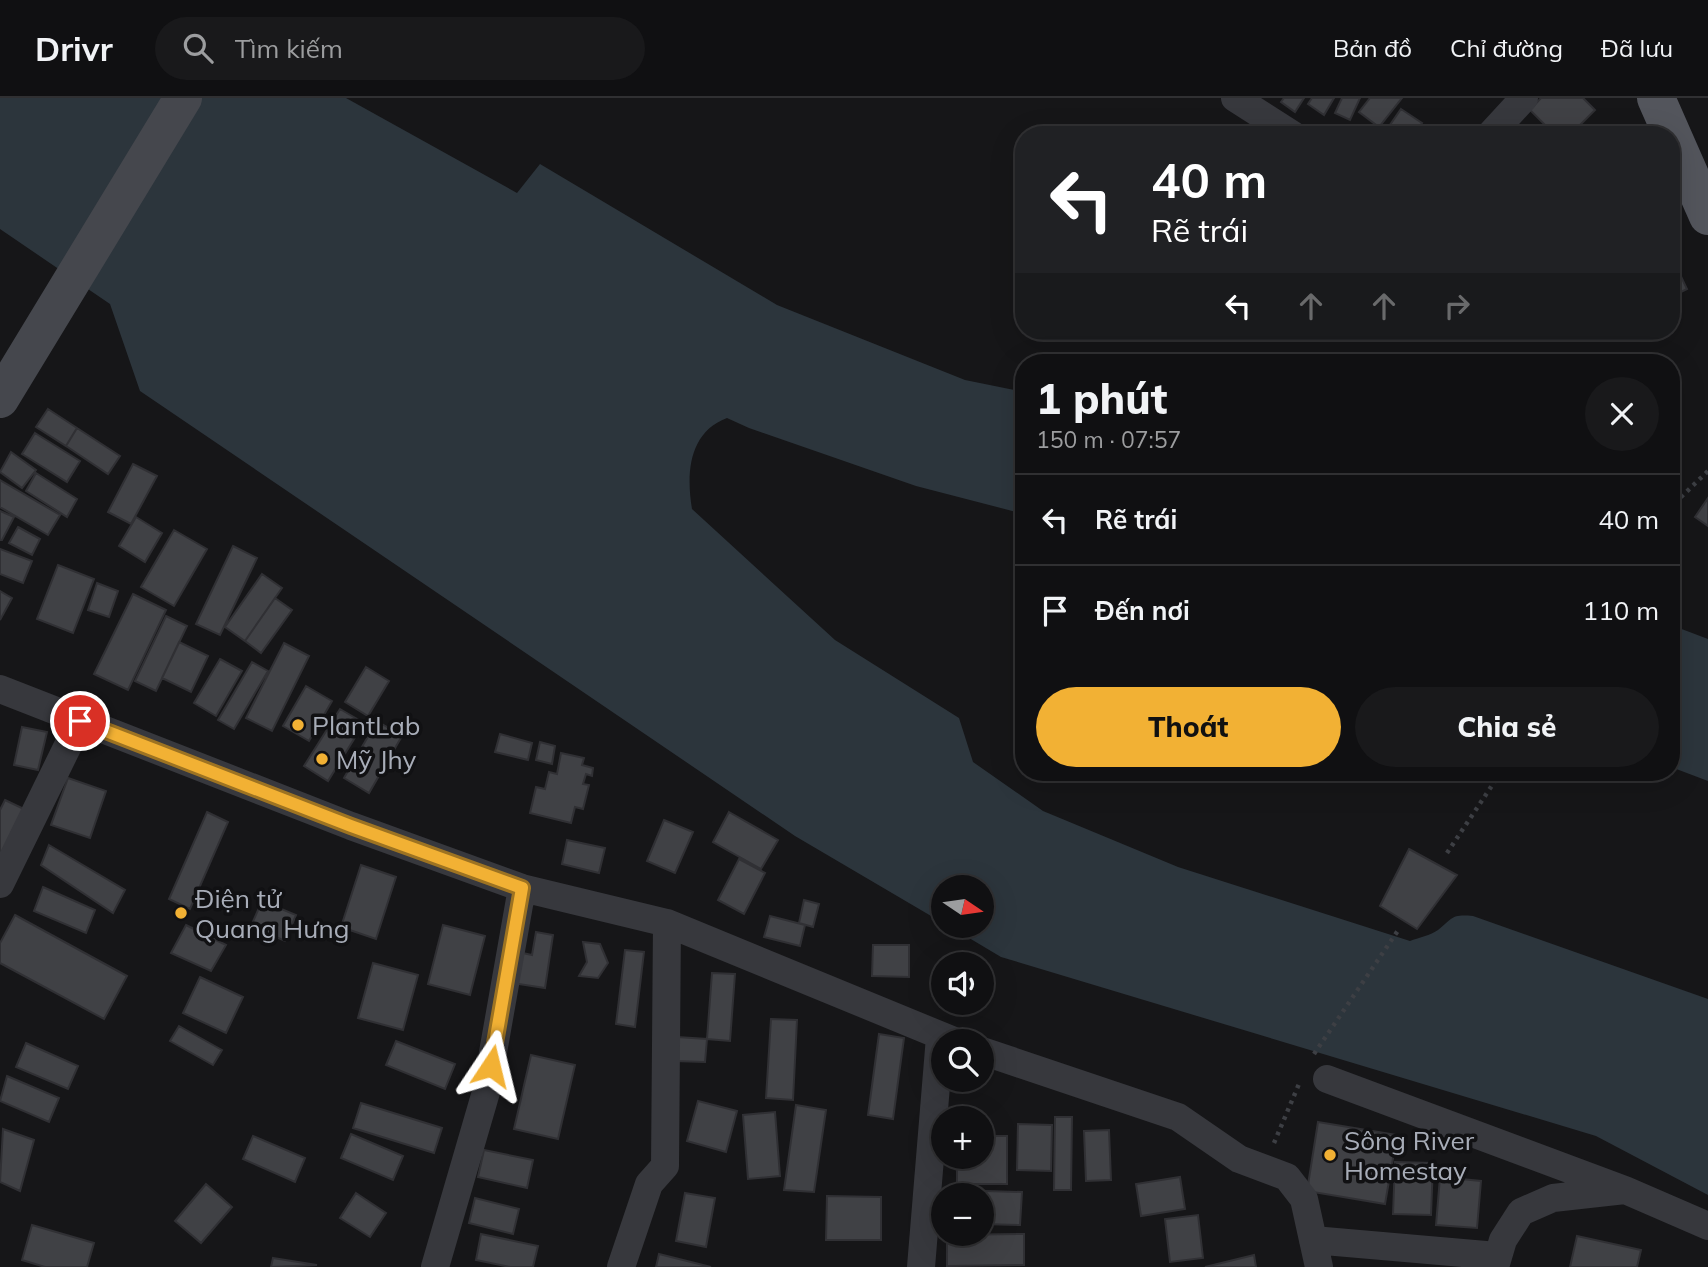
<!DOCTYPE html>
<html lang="vi">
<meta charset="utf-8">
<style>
body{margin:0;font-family:Mulish,sans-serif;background:#19191b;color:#f1f3f6;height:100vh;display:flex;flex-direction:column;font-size:26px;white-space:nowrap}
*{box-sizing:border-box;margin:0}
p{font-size:23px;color:#9c9d9f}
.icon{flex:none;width:38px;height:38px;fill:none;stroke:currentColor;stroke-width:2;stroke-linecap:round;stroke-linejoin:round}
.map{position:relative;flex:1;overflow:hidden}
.drawer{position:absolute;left:1015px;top:256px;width:665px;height:427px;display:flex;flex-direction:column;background:#101012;border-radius:28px;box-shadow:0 7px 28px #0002,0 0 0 2px #303032}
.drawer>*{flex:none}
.guide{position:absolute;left:1015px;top:28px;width:665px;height:214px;border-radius:28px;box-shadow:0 7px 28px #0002,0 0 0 2px #303032;background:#202124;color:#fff;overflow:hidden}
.needle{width:46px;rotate:103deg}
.controls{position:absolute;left:931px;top:777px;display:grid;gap:14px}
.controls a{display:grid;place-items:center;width:63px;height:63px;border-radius:50%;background:#101012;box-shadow:0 7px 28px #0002,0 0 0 2px #303032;font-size:35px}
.pin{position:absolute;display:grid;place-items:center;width:60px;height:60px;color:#fff;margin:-30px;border:4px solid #fff;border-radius:50%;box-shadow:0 2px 7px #0007}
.me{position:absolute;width:77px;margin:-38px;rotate:10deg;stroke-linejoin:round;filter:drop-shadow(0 0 5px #0008)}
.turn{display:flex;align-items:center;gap:24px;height:147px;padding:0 21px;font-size:32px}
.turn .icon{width:91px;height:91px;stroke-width:2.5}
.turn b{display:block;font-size:49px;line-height:60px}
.lanes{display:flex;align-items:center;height:66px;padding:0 21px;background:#0003;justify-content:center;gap:35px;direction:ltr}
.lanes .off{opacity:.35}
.round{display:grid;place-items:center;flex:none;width:74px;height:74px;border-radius:37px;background:#19191b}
.head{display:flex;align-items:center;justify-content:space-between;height:119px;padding:0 21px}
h1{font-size:42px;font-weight:800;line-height:52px}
.primary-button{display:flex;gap:14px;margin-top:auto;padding:14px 21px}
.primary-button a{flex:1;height:80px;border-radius:42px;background:#f2b134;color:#111;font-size:28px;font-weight:800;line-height:80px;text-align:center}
.primary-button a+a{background:#19191b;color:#f1f3f6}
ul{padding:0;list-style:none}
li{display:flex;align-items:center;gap:21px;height:91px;padding:0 21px;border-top:2px solid #303032}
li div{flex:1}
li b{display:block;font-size:26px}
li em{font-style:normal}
header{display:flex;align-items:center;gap:42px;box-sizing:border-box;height:98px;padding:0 35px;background:#101012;border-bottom:2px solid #303032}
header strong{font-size:33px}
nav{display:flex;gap:38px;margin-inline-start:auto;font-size:24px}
.search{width:490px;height:63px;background:#19191b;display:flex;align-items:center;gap:18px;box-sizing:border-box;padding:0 24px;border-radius:38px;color:#9c9d9f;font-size:26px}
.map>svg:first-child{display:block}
</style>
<header>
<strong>Drivr</strong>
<div class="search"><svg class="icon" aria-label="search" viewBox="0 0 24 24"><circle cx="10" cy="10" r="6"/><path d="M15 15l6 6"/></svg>Tìm kiếm</div>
<nav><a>Bản đồ</a><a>Chỉ đường</a><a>Đã lưu</a></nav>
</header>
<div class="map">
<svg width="1708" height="1169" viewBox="0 0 1708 1169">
<rect width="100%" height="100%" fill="#161618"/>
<!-- water -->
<path fill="#2c353c" d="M0,0H346L517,95L540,66L777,207L965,282L1024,294V416L916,388L749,330L727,320C689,334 686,375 692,411L835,542L959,620L973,664L1043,713L1178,769L1410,843C1418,840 1431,837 1438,832C1453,820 1451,816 1473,818L1708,901V1097L1596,1038L1001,859L949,828H982V789H943V825L795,738L140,293L110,206L0,131Z
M1671,527L1708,541V683L1671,669Z"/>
<!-- building -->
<path fill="#404145" stroke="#303034" stroke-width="2" d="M1284,0H1304L1295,14L1281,4Z
M1312,0H1334L1324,17L1308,6Z
M1342,0H1360L1350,22L1335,15Z
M1370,0H1402L1379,29L1359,14Z
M1541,0H1583L1595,12L1570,37H1555L1530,12Z
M1401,11L1422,25L1414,37H1383Z
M1676,168L1687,191L1671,199V170Z
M48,311L77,330L66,348L36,329Z
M77,330L120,358L108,376L66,348Z
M35,335L80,363L67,384L22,356Z
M11,354L36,372L22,390L0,374Z
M133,366L157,378L131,426L108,414Z
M36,375L77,401L67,419L26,393Z
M0,382L60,417L48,437L0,409Z
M1708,400V428L1695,419Z
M0,413L14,419L2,442H0Z
M136,419L162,435L145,464L119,448Z
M18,429L40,441L32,457L9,445Z
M174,432L207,451L174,508L141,489Z
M233,448L257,460L220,537L196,526Z
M0,451L32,463L23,485L0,476Z
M58,467L94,481L73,535L37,521Z
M262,476L282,490L245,543L225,529Z
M97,485L118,493L109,519L88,512Z
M0,493L12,500L0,522Z
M133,496L166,512L128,592L94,576Z
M275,500L292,512L261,555L245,543Z
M166,518L187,528L156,593L135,583Z
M179,544L208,558L191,594L162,580Z
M284,545L309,558L272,633L246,620Z
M220,561L242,573L216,618L194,605Z
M252,564L268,573L234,631L218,622Z
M366,569L389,583L368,618L345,604Z
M306,588L332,603L309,643L283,628Z
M340,611L364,625L328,683L304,668Z
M377,623L402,638L369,695L344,680Z
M22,629L47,634L38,672L14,667Z
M500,636L532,645L528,662L495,654Z
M540,644L555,648L552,666L536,662Z
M561,655L584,660L582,667L593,670L592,678L586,676L583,686L589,687L583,711L575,709L571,725L530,715L536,689L545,691L549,674L557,676Z
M68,680L106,693L90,740L51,727Z
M5,702L26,712L0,767V712Z
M207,714L228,724L190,811L169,801Z
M729,714L778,742L761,771L713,744Z
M664,722L693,734L675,775L647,763Z
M567,742L605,750L599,775L562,766Z
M49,747L125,792L113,815L41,767Z
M1409,751L1457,777L1417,831L1380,808Z
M739,761L765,775L744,816L718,802Z
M361,767L396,779L376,841L341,829Z
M43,789L95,812L86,835L34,813Z
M804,802L819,806L813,829L799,825Z
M262,803L296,817L285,843L251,828Z
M15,817L127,878L104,921L0,865V845Z
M770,818L805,827L800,848L764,839Z
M186,827L226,847L211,873L171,855Z
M443,827L485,838L470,897L428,886Z
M536,834L553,837L545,890L512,885L518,854L532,857Z
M583,844L600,846L608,865L598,880L579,878L587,864Z
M873,847H909V879L872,878Z
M625,852L644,854L635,929L616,926Z
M373,865L418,877L403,932L358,920Z
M712,875L735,876L730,943L707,941Z
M200,879L243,899L226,935L183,915Z
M771,921L797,922L793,1002L766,1000Z
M179,928L222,952L213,967L170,943Z
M879,936L904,940L893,1021L868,1017Z
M677,939L707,941L705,964L675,963Z
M396,943L455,966L445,991L386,967Z
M26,945L78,968L68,991L16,969Z
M531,957L575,967L558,1041L514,1031Z
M7,978L59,1000L49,1024L0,1003Z
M698,1003L737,1013L726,1054L687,1043Z
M361,1005L442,1030L434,1055L353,1030Z
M796,1007L826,1012L814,1094L784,1092Z
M775,1014L780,1078L748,1081L743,1017Z
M1055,1019H1072L1071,1092H1054Z
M1318,1024L1397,1037L1385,1106L1307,1093Z
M1018,1026L1052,1027L1051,1073L1017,1072Z
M3,1031L34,1042L20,1093L0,1084Z
M1109,1032L1111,1082L1086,1083L1084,1033Z
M351,1036L403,1058L393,1082L341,1060Z
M253,1038L305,1060L295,1084L243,1061Z
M982,1038H1007V1086H957V1059H982Z
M484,1052L533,1062L527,1090L478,1079Z
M1395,1064L1433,1065L1431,1117L1393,1116Z
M1180,1079L1185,1111L1141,1118L1136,1086Z
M1440,1079L1481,1083L1477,1130L1436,1127Z
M206,1086L232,1109L201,1145L175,1123Z
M952,1092L1022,1094L1020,1127L982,1126V1097H951Z
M356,1095L386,1115L370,1139L340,1120Z
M685,1095L715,1100L706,1149L676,1143Z
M827,1098L881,1099V1142H826Z
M475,1100L519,1111L513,1136L469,1125Z
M1198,1117L1203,1160L1170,1164L1165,1121Z
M32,1127L94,1145L87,1169H45L22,1162Z
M481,1136L538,1148L533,1169H510L476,1162Z
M1024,1136V1167L947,1168V1137Z
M1577,1138L1641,1152L1637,1169H1570Z
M659,1156L711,1169H656Z
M1254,1157L1256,1169H1205Z
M273,1160L317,1167L271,1169Z"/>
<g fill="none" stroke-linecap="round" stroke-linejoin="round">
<!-- path -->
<path stroke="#3d3f44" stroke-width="4.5" stroke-dasharray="3.5 5" stroke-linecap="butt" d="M1671,413L1680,400L1708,373
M1447,755L1501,674
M1314,956L1399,831
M1274,1045L1299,986"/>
<!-- street -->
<path stroke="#37383d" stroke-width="28" d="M1235,0L1293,37
M1490,37L1524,0
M0,591L351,728L522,790L667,825L954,943
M0,786L80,623
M982,953L1178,1019L1239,1061L1287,1079L1304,1101L1319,1169
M1327,981L1625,1092
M1313,1142L1497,1158
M435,1169L486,994L522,790
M621,1169L649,1086L665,1068L667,825
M921,1169L940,939
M1495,1169L1503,1142L1521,1114L1553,1100L1625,1092L1708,1128"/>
<!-- secondary -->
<path stroke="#45474d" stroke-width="38" d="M0,301L183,0"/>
<!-- primary -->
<path stroke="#53555c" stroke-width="38" d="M1656,0L1708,118"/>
</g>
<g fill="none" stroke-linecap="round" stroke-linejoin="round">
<!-- route casing -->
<g stroke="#9d7322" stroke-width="18">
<path id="route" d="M80,623L351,728L522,790L491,968"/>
</g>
<!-- route -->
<use href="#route" stroke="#f2b134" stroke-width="12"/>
</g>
<!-- markers -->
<g fill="#f2b134" stroke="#111113" stroke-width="2.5">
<circle cx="298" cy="627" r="7"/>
<circle cx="322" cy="661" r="7"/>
<circle cx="181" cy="815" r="7"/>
<circle cx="1330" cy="1057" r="7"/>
</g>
<g text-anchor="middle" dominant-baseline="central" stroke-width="7" stroke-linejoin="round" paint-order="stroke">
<!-- poi labels -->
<g font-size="26" fill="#a8adb8" stroke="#111113" text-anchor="start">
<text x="312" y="627">PlantLab</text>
<text x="336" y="661">Mỹ Jhy</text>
<text x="195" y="800">Điện tử<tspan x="195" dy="30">Quang Hưng</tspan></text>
<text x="1344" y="1042">Sông River<tspan x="1344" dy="30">Homestay</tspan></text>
</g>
</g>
</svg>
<div class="controls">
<a><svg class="needle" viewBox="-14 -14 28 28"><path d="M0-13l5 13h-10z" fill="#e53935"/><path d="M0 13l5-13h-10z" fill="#9c9d9f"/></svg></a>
<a><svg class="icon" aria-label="sound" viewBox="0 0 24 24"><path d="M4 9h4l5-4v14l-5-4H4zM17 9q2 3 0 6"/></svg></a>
<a><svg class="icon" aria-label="search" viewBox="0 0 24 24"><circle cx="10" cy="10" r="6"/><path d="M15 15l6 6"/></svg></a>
<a>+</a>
<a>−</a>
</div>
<div class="pin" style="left:80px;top:623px;background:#d93025"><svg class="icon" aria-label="arrive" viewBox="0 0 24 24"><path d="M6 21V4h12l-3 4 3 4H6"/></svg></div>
<svg class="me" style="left:491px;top:968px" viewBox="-20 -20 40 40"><path d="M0-17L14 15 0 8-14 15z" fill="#f2b134" stroke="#fff" stroke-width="4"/></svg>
<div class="guide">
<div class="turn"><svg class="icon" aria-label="left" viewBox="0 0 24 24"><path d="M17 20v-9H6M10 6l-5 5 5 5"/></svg><div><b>40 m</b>Rẽ trái</div></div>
<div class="lanes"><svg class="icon" aria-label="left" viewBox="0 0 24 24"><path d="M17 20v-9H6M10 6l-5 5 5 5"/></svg><svg class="icon off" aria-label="ahead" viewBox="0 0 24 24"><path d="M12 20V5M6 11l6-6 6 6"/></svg><svg class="icon off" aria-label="ahead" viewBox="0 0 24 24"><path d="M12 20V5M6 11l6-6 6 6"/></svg><svg class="icon off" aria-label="right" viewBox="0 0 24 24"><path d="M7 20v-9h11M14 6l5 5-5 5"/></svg></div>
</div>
<section class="drawer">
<div class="head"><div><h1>1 phút</h1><p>150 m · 07:57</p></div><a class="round"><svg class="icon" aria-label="close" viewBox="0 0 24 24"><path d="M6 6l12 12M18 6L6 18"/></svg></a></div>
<ul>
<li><svg class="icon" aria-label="left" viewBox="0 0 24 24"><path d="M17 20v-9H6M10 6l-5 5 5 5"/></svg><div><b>Rẽ trái</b></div><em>40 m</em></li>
<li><svg class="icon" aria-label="arrive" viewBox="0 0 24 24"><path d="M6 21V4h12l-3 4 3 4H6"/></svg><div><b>Đến nơi</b></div><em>110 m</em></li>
</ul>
<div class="primary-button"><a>Thoát</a><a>Chia sẻ</a></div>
</section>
</div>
